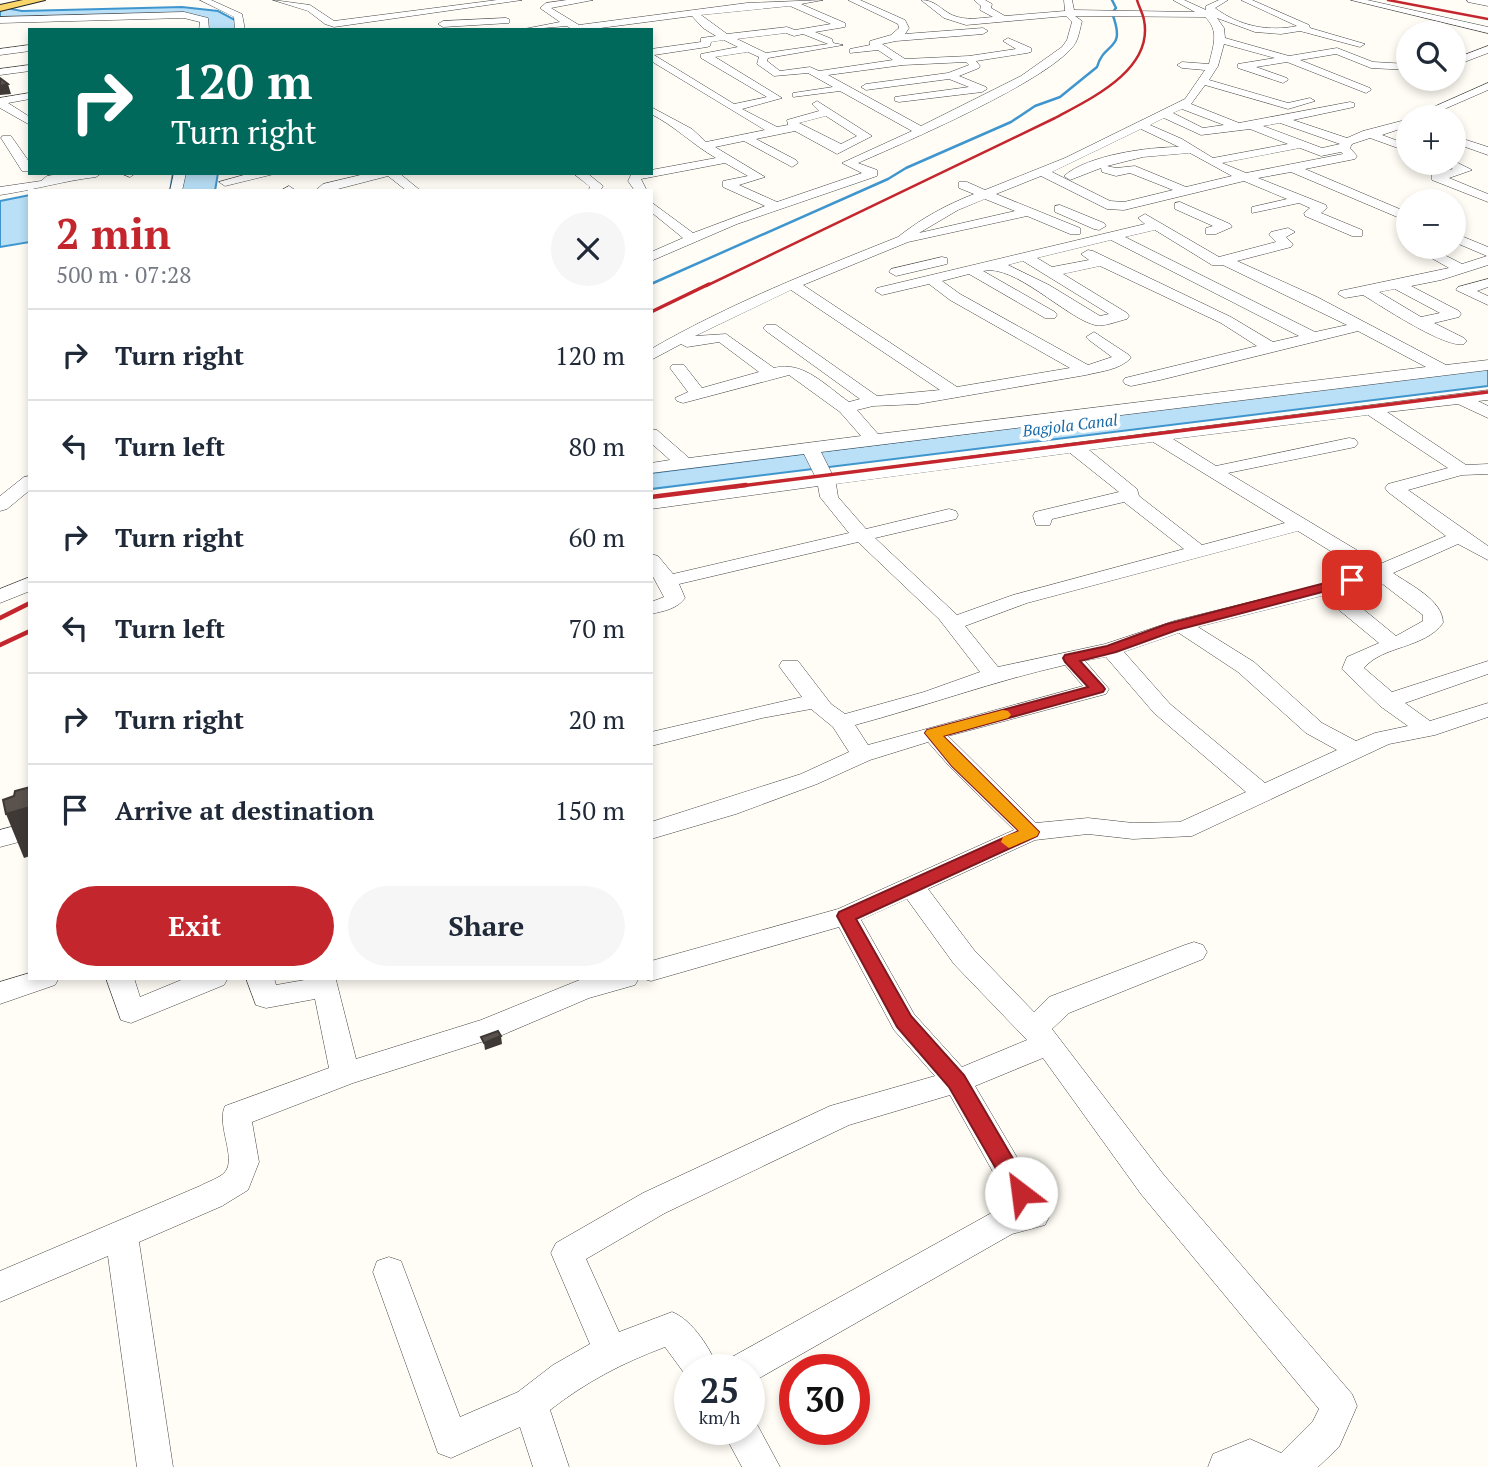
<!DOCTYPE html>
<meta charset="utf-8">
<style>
body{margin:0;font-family:"PT Serif",serif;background:#f6f6f7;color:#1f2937;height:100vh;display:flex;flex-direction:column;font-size:26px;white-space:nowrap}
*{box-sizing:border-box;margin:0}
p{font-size:23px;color:#747a83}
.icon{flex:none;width:38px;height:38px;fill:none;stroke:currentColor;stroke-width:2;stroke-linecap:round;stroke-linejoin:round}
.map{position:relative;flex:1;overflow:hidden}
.details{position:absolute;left:28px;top:189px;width:625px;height:791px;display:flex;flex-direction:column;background:#fff;border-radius:0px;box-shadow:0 4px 10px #0003}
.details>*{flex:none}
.guide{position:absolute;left:28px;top:28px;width:625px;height:147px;border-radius:0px;box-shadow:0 4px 10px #0003;background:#00695c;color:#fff;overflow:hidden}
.tools{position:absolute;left:1396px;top:21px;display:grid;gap:14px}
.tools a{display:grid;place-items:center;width:70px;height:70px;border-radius:50%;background:#fff;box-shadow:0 4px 10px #0003;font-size:35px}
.speed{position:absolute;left:674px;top:1354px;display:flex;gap:14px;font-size:35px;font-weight:700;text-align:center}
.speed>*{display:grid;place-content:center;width:91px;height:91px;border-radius:50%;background:#fff;box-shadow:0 4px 10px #0003;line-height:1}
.speed small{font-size:18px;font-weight:400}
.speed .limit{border:10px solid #d22;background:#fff;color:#111}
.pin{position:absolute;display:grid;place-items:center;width:60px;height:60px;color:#fff;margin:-30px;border-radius:14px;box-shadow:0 4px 10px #0006}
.me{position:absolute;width:77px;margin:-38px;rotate:330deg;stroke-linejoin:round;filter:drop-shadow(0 0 5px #0008)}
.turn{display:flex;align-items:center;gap:24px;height:147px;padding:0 28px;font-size:32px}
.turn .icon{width:91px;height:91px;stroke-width:2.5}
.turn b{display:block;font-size:49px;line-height:60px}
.round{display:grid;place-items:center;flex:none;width:74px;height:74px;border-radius:37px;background:#f6f6f7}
.head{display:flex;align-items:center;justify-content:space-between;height:119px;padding:0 28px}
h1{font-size:42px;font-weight:800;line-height:52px;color:#c4262e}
.action{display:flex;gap:14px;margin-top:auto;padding:14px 28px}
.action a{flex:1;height:80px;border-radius:42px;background:#c4262e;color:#fff;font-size:28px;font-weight:800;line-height:80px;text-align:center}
.action a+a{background:#f6f6f7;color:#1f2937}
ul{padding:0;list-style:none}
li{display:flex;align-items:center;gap:21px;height:91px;padding:0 28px;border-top:2px solid #e0e1e3}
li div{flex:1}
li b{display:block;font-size:26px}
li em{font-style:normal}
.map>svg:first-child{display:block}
</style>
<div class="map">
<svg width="1488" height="1467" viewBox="0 0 1488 1467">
<rect width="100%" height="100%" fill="#fffdf5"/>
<!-- water -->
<path fill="#b9e0f7" stroke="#3f96cf" stroke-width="2" d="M0,7L22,11L182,7L218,11L237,21L236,30H206L197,16L0,19Z
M173,173H218L215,191H170Z
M30,195V242L0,247V201Z
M1488,368V386L651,489V473Z"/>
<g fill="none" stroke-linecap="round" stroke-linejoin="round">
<!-- stream -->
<path stroke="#3f96cf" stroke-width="2.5" d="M651,284L888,179L906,168L1011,122L1035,106L1060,97L1097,67C1104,41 1127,52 1112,13L1116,8L1112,0"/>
<!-- minor casing -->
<g stroke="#444" stroke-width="1">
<path id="minor" d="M200,0H211L242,14L245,30H235L234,17Z
M273,0L310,5L334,21L497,0H522L334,27L325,24L308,11Z
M567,0H593L551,8L579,25L747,3L823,0L801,4L845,23V27L815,32L832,39L833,43L843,45L768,58L767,61L780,71L810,67L819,71L893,60L878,50L850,53V49L870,45V41L891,35L899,28L898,24L848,0H860L905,20L909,28L905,34L983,28L988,31L983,34L896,41L882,44L905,59L969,56L1016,49L1003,41L1008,38L1031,48V52L1027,53L976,61L980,66L979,68L959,76L986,87L987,89L982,92L899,102L895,101V97L969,87L949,79L866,90L861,87L866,84L948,73L969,65L966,62L903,65L828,75L921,126L1021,76L1062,47L1067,40L1072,22L1066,16L966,25L944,18L921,0C935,0 940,9 952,15C966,21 979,18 993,17L980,10L981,6L974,0H985L992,4L991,8L1005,16L1065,11L1064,0H1072L1074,10L1195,12L1173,0H1184L1206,10V6L1219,0H1228L1215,8C1239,26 1268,32 1297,26L1241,0H1252L1309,25L1310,28L1365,44L1360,47L1300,31L1281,34L1255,32L1217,18L1224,28L1225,38L1289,56L1337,48L1373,62L1409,64V70L1371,68L1336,54L1300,60L1370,88L1371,90L1366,93L1287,62L1256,67L1287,78L1288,80L1283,83L1238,68V64L1275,58L1224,44L1218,66L1209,80L1288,103L1310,98L1315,101L1288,109L1205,85L1191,104L1239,123L1350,102L1354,103V107L1293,120L1347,138L1363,131L1409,119V126L1382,135L1409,145V152L1370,138L1352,144L1350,148L1357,156L1355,159L1305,169L1409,213V222L1291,172L1258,178L1326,205L1327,208L1321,213L1362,230V236H1352L1305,216L1304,213L1310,208L1299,203L1252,213V207L1287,199L1244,181L1124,210L1107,209L1041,176L996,194L1080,228V234H1070L1027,216L908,242L803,285L957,387L1070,368L950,300L929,284L882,295L875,291L877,288L1145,224L1138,218L1145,214L1219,257L1276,242L1269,235L1271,232L1288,228L1295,232L1286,237L1293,244L1291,247L1237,261L1317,297L1446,365L1488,360V370L821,452L832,474L1488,390V400L1478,401L1488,406V418L1458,404L1387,412L1466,465L1488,464V474L1462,475L1408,490L1488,546V560L1458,544L1393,573C1410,585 1443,600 1443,623C1424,649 1383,645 1364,668L1392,692L1488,661V674L1405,703L1430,721L1488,703V717L1435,735L1389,744L1192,836L1133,839L1088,834L1035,840L928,889L974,950L1034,1012L1049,997L1185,945L1194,942L1203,945L1207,952L1203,959L1069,1013L1052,1029L1163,1174L1352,1394L1357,1406L1339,1447L1318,1467H1208L1213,1454L1250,1439L1281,1453L1313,1421L1319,1409L1141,1194L1043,1058L975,1086L1045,1205L1050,1215L1045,1225L1012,1234L749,1384V1370H725L730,1358L995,1211L1012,1206L950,1095L849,1125L665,1213L586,1259L619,1332L672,1312C693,1320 711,1350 719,1370H690V1381L665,1347C622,1363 586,1382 550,1410L569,1467H533L520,1427L451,1458L438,1453L373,1272L377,1261L389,1257L401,1261L460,1417L518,1392L553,1365L590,1344L551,1253L556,1243L643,1193L830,1106L935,1076L894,1030L839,927L651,981L641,978H651V961L838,909L1014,830L950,767L928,742L870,760L817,784L736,814L651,839V822L801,774L849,752L833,727L811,709L762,718L651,746V732L802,697L779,666L782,661H798L831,704L845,714L924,692L980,672L939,619L858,542L679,584L685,598C677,609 664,611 651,614V602L664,597L651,573V554L658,556L673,574L849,533L820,497L818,486L651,509V497L815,476L804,454L651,473V463L670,460L651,443V429L657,430L689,458L861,436L840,412L789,375L683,403L677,401L675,398L688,392L670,368L672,365H684L702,388L759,372L719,342L687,347L681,344L651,360V349C731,303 813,271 898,237C922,218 946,205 974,194L959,188V182H967L985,190L1065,158L1185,99L1205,70L1182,68L1177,65L1182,62L1209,64C1213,46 1220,31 1205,17L1075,16L1082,21C1080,28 1079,36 1076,42C1056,78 901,144 858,163L877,170V176L737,224L651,261V252L683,238L651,212V202L693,233L765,206L723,187V181L748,176L725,163L641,179L647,191H635L628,181L632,173H651V170L716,158C693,145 675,126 651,114V107L692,129L706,142L765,130L651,61V49L701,42V38L716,36L703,28L692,16L585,30H573L567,26L519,30L560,22L540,8L546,3ZM790,6L831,24L795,30L787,27L727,34L701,15ZM786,33L794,36L803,34L828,44L766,53L737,39ZM724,40L738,47L701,54V58L767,97L734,104L654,55L707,47L710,46L711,42ZM748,52L759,57L757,64L774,76L808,73L833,87L793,93V97L840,91L912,131L842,163L862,173L777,202L739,185L765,177L715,147L744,141L792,167L798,163L796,160L756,139L795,131L837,154L872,136L817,101L812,104L819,111L787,120L788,125L777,127L742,109L782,98L715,57ZM1182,109L1224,125L1203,128L1173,113ZM826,116L857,136L841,144L799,123ZM1164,118L1201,135L1250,129L1288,144L1213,158L1182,139L1150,125ZM1280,123L1340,144L1322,148L1263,126ZM1141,129L1179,147C1148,147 1088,155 1064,176L1070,180L1101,168L1102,172L1116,176L1130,173L1173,190L1124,202L1110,201L1052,172ZM1300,148L1321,156L1341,152L1343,154L1246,173L1222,163ZM1190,153L1232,176L1186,187L1135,166L1116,168L1107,166L1143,157ZM985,199L1015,211L919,233L958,210ZM1155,230L1212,265H1223L1347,325L1315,332L1125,237ZM1111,240L1299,336L1273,342L1231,317L1093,251L1088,250L1081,254L1089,260L1052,267L1037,258ZM1023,261L1109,314L1100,316L1049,285L1008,265ZM1100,266L1221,323L1257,346L1125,378L1123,381L1125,384L1131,386L1160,380L1358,331L1426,367L878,434L857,410L873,406L918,404L1086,375C1102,371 1119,370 1131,358L1129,355L1094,332L1086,337L1089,340L1112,357L1088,365L960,294L942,281L969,274L1045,318H1055L1057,315L1055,312L983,271C1014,263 1066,318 1095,325C1104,327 1118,321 1127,319L1129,316L1127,313L1063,274ZM791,290L940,390L877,396L776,325H766L763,328L766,331L860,399L849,402C826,386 803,360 774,368L726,334L695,336ZM1368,415L1448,468L1388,484L1385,488L1388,492L1446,536L1380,564L1228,473L1355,447L1358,443L1355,439L1349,438L1216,466L1173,439ZM1153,442L1285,523L1202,545L1139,496L1137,489L1089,450ZM1070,453L1119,492L1035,512L1033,516L1036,525H1050L1052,519L1124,502L1184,549L1013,595L957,615L875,538L956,519L958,515L956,511L949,509L866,529L838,497L836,484ZM1298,531L1363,571L1319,585L1174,621L1105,644L998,667L965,626L1027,603ZM1376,579L1423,615V621L1396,636L1341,591ZM1322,596L1379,643L1347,657L1342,669L1380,706L1408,726L1375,733L1356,741L1322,723L1254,662L1198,627ZM1179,633L1238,672L1306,733L1337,750L1265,783L1170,704L1124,652ZM1106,657L1154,713L1246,792L1180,822L1133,823L1088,818L1036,823L948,736L1106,694L1109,689L1085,661ZM1065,665L1083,686L868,745L855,725C926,706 994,681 1065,665ZM907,899L954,964L1027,1040L962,1067L914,1014L861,920Z
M1351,0H1367L1488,27V33Z
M1467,0H1488V6L1468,2Z
M184,12L208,18L209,30H199L200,22L184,18L0,23V17Z
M506,18L509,19V23L443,27L438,24L443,21Z
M30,45V51L0,55V49Z
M1488,46V53L1454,66V59Z
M30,65V71L0,75V69Z
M1488,83V90L1426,117H1411Z
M30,93V99L8,103L30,117V125L0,108V98Z
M3,136H11L30,163V171H22L1,138Z
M1454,136L1488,147V155L1454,143Z
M1454,161L1472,170L1449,178L1488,194V202L1432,180V174L1453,169L1442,163Z
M66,173H102L96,177C63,181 33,190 0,195V187L41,181L47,176Z
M120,173H136L130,177Z
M174,173H186L182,191H170Z
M251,173H278L225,186L219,182Z
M369,173H399L421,191H407L388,176L330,191H315L323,184Z
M573,173H587L603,186L600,191H588L590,187Z
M289,186L295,190L280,191Z
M1180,202L1230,224L1232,227L1216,234H1206V228L1213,226L1175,209V203Z
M1060,205L1104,223L1106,226L1099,230L1094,229L1055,212V206Z
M1454,233L1488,247V265L1441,280L1411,286L1459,311L1461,314L1459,317L1434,323L1464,338L1467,341L1464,344C1446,349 1381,306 1363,295L1345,298L1338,294L1340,291L1449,268L1412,247H1429L1462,264L1487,256L1454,242ZM1395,289L1440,313L1421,317L1379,292Z
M942,257L947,258V264L896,276L889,272L891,269Z
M1488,279V287L1477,291L1488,296V305L1456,290L1458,287Z
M30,476V490L7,509L0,511V496L24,477Z
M30,577V591L0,603V589Z
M30,822V839L0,847V830Z
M30,973V978H59L55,985L0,1004V982Z
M106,978H134L140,997L186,978H228L224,985L131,1023L121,1020Z
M246,978H274L276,985L316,978L336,980L356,1059L481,1020L582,979L639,978L635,985L589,998L500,1036L353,1083L252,1122L259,1162L248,1190L222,1206L139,1242L173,1467H137L108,1256L0,1302V1271L200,1186C207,1182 220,1178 225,1172C237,1158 216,1125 225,1106L329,1068L315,999L266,1008L256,1005Z
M749,1416L753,1417L780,1467H742L722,1430H749Z"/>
</g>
<!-- major casing -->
<g stroke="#222" stroke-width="2">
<path id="major" d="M23,0H45L0,11V5Z"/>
</g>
<!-- minor -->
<use href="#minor" fill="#fff" fill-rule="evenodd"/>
<!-- major -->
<use href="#major" fill="#f9d66b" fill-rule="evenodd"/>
<!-- rail-far2 -->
<path stroke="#c4262e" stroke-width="2.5" d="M1388,0L1488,19
M706,286L1055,118C1090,99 1154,70 1144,20C1143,14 1139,7 1137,0"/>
<!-- rail-far1 -->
<path stroke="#c4262e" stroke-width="3.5" d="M651,312L709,284
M733,487L1488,392"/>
<!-- rail -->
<path stroke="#c4262e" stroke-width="4.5" d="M651,497L746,485
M0,618L30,603
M0,645L30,631"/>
</g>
<!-- shaded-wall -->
<path fill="#3f3936" d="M8,84L11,94L0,95V86Z
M30,807V856L24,858L6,814Z
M501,1036L502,1044L485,1050L484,1043Z"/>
<!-- building -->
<path fill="#5a524d" stroke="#3f3936" stroke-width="2" d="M0,78L8,84L0,86Z
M30,787V807L6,814L3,800L14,796L15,791Z
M498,1031L501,1036L484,1043L481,1037Z"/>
<!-- route -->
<path fill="#c4262e" stroke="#7f191e" stroke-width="2" d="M1352,576L1359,580L1357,583L1177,630L1116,652L1080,661L1103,686L1105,689L1103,692L943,736L1039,832L1037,836L856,919L911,1016L964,1075L1029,1186L1032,1193L1029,1200L1021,1203L1014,1200L949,1087L897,1027L837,916L839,912L1019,831L952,766L925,733L927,730L1088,687L1065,662L1063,658L1065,655L1107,646L1167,624Z"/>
<!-- slow -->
<path fill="#f59e0b" d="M1003,710L1008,711L1011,715L1008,718L943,736L1039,832L1037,836L1009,848L1001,842L1003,837L1019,831L952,766L925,733L927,730Z"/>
<g text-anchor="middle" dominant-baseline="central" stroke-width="7" stroke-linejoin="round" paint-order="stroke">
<!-- far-water labels -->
<g font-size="16" font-style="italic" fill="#1768a6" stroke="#fff">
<text transform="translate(1070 425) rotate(-7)">Bagjola Canal</text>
</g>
</g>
</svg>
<div class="tools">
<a><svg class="icon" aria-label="search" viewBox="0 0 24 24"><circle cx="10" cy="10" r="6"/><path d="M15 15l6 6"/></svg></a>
<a>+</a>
<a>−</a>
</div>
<div class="speed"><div>25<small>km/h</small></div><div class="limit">30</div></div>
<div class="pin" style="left:1352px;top:580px;background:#d93025"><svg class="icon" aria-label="arrive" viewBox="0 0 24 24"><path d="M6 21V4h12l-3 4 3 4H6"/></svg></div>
<svg class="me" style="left:1021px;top:1193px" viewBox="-20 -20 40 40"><circle r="19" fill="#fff"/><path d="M0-13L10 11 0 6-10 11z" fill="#c4262e"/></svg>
<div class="guide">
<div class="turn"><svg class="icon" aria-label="right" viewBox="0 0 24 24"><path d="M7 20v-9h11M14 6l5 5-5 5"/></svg><div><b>120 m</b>Turn right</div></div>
</div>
<section class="details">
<div class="head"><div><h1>2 min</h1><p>500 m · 07:28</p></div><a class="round"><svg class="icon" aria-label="close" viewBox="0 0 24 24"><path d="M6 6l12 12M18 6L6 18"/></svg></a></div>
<ul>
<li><svg class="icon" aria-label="right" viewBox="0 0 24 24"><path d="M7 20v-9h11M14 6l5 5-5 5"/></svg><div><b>Turn right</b></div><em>120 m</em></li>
<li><svg class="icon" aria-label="left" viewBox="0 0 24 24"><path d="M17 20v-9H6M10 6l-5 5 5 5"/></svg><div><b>Turn left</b></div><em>80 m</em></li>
<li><svg class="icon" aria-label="right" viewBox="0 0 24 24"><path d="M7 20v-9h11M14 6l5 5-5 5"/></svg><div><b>Turn right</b></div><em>60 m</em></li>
<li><svg class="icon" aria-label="left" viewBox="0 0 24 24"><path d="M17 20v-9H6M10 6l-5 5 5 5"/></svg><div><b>Turn left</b></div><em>70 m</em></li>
<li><svg class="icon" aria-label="right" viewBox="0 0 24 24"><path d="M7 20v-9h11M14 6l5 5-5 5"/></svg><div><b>Turn right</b></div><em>20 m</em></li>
<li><svg class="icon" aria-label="arrive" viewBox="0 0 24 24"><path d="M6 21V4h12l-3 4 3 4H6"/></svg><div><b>Arrive at destination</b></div><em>150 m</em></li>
</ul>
<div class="action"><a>Exit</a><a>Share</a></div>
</section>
</div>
